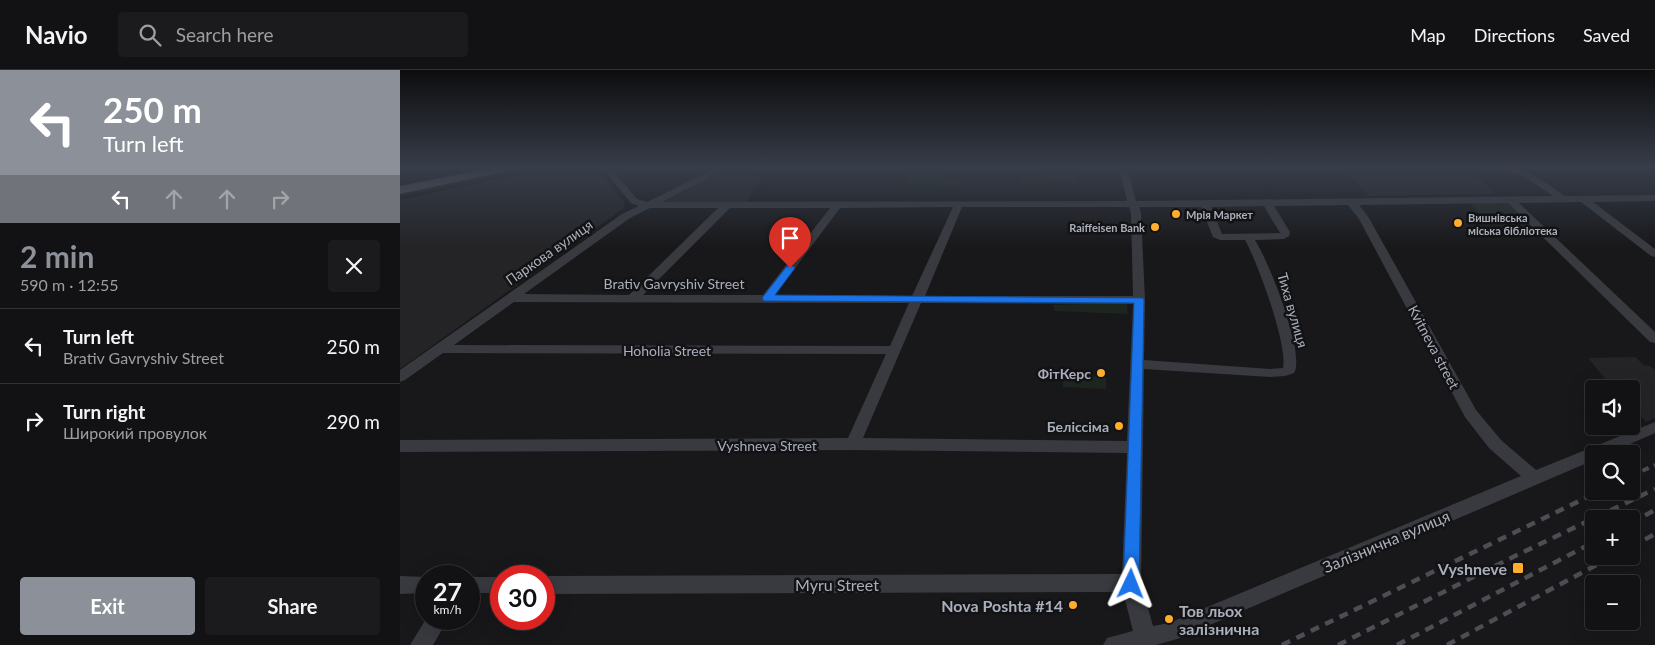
<!DOCTYPE html>
<meta charset="utf-8">
<style>
body{margin:0;font-family:Lato,sans-serif;background:#1b1b1d;color:#f1f3f6;height:100vh;display:flex;flex-direction:column;font-size:19px;white-space:nowrap}
*{box-sizing:border-box;margin:0}
p{font-size:16px;color:#9c9ea0}
.icon{flex:none;width:28px;height:28px;fill:none;stroke:currentColor;stroke-width:2;stroke-linecap:round;stroke-linejoin:round}
.map{position:relative;flex:1;overflow:hidden}
.drawer{display:flex;flex-direction:column;background:#121214;width:400px}
.drawer>*{flex:none}
.guide{background:#8c9099;color:#fff;overflow:hidden}
.fabs{position:absolute;left:1185px;top:310px;display:grid;gap:10px}
.fabs a{display:grid;place-items:center;width:55px;height:55px;border-radius:5px;background:#121214;box-shadow:0 5px 20px #0002,0 0 0 1px #313234;font-size:25px}
.speed{position:absolute;left:15px;top:495px;display:flex;gap:10px;font-size:25px;font-weight:700;text-align:center}
.speed>*{display:grid;place-content:center;width:65px;height:65px;border-radius:50%;background:#121214;box-shadow:0 5px 20px #0002,0 0 0 1px #313234;line-height:1}
.speed small{font-size:12px;font-weight:400}
.speed .limit{border:8px solid #d22;background:#fff;color:#111}
.pin{position:absolute;display:grid;place-items:center;width:42px;height:42px;color:#fff;margin:-51px -21px;border-radius:50% 50% 50% 0;rotate:-45deg;box-shadow:0 0 5px #0007}
.pin .icon{rotate:45deg}
.me{position:absolute;width:55px;margin:-28px;rotate:2deg;stroke-linejoin:round;filter:drop-shadow(0 0 4px #0008)}
.turn{display:flex;align-items:center;gap:18px;height:105px;padding:0 20px;font-size:22px}
.turn .icon{width:65px;height:65px;stroke-width:2.5}
.turn b{display:block;font-size:35px;line-height:42px}
.lanes{display:flex;align-items:center;height:48px;padding:0 20px;background:#0003;justify-content:center;gap:25px;direction:ltr}
.lanes .off{opacity:.35}
.round{display:grid;place-items:center;flex:none;width:52px;height:52px;border-radius:5px;background:#1b1b1d}
.headline{display:flex;align-items:center;justify-content:space-between;height:85px;padding:0 20px}
h1{font-size:30px;font-weight:700;line-height:38px;color:#8c9099}
.action{display:flex;gap:10px;margin-top:auto;padding:10px 20px}
.action a{flex:1;height:58px;border-radius:5px;background:#8c9099;color:#fff;font-size:20px;font-weight:700;line-height:58px;text-align:center}
.action a+a{background:#1b1b1d;color:#f1f3f6}
ul{padding:0;list-style:none}
li{display:flex;align-items:center;gap:15px;height:75px;padding:0 20px;border-top:1px solid #313234}
li div{flex:1}
li b{display:block;font-size:19px}
li em{font-style:normal}
header{display:flex;align-items:center;gap:30px;box-sizing:border-box;height:70px;padding:0 25px;background:#121214;border-bottom:1px solid #313234}
header strong{font-size:24px}
nav{display:flex;gap:28px;margin-inline-start:auto;font-size:18px}
.search{width:350px;height:45px;background:#1b1b1d;display:flex;align-items:center;gap:12px;box-sizing:border-box;padding:0 18px;border-radius:5px;color:#9c9ea0;font-size:19px}
main{display:flex;flex:1;min-height:0}
.map>svg:first-child{display:block}
</style>
<header>
<strong>Navio</strong>
<div class="search"><svg class="icon" aria-label="search" viewBox="0 0 24 24"><circle cx="10" cy="10" r="6"/><path d="M15 15l6 6"/></svg>Search here</div>
<nav><a>Map</a><a>Directions</a><a>Saved</a></nav>
</header>
<main>
<section class="drawer">
<div class="guide">
<div class="turn"><svg class="icon" aria-label="left" viewBox="0 0 24 24"><path d="M17 20v-9H6M10 6l-5 5 5 5"/></svg><div><b>250 m</b>Turn left</div></div>
<div class="lanes"><svg class="icon" aria-label="left" viewBox="0 0 24 24"><path d="M17 20v-9H6M10 6l-5 5 5 5"/></svg><svg class="icon off" aria-label="ahead" viewBox="0 0 24 24"><path d="M12 20V5M6 11l6-6 6 6"/></svg><svg class="icon off" aria-label="ahead" viewBox="0 0 24 24"><path d="M12 20V5M6 11l6-6 6 6"/></svg><svg class="icon off" aria-label="right" viewBox="0 0 24 24"><path d="M7 20v-9h11M14 6l5 5-5 5"/></svg></div>
</div>
<div class="headline"><div><h1>2 min</h1><p>590 m · 12:55</p></div><a class="round"><svg class="icon" aria-label="close" viewBox="0 0 24 24"><path d="M6 6l12 12M18 6L6 18"/></svg></a></div>
<ul>
<li><svg class="icon" aria-label="left" viewBox="0 0 24 24"><path d="M17 20v-9H6M10 6l-5 5 5 5"/></svg><div><b>Turn left</b><p>Brativ Gavryshiv Street</p></div><em>250 m</em></li>
<li><svg class="icon" aria-label="right" viewBox="0 0 24 24"><path d="M7 20v-9h11M14 6l5 5-5 5"/></svg><div><b>Turn right</b><p>Широкий провулок</p></div><em>290 m</em></li>
</ul>
<div class="action"><a>Exit</a><a>Share</a></div>
</section>
<div class="map">
<svg width="1255" height="575" viewBox="0 0 1255 575">
<rect width="100%" height="100%" fill="#18181a"/>
<!-- built -->
<path fill="#242427" d="M154,97H196L224,132V138L0,299V130Z
M327,97H362L345,106L362,107L345,133L261,132Z
M942,97H1065L1096,124L969,126Z
M1124,97H1199L1206,101L1132,103Z
M1235,287L1244,295L1250,296L1255,300V348L1246,352L1231,336V319H1217L1211,316L1188,288Z"/>
<!-- green -->
<path fill="#1d261e" d="M125,97H138L0,127V124Z
M510,97H543L540,110L550,108V110H566V112L562,115H538V113L508,114L505,113Z
M644,97H676L679,112L672,114L671,112H647V114L618,113L621,109H635V108L645,109Z
M1069,133H1110L1133,156L1093,155Z
M727,233L728,244L655,241L653,235Z
M660,305L706,307V319L663,317V305Z"/>
<g fill="none" stroke-linecap="round" stroke-linejoin="round">
<!-- minor -->
<path fill="#383a3f" fill-rule="evenodd" d="M202,97H210L237,129L247,132L318,97H328L262,132L727,131L719,97H727L736,131L1153,126L1125,107L1103,99L1102,97H1113L1131,103L1165,126L1255,125V131L1193,132L1255,179V187L1251,186L1181,132L1119,133L1255,262V273L1250,272L1108,133L959,135L969,148L1076,340L1101,370L1136,400L1255,352V363L1207,384H1194V390L777,569L756,575H703L707,568L733,561L723,522L144,524V506L722,504L727,383L453,380L0,382V370L448,368L486,284L43,283L5,310L0,312V300L222,144L239,136L231,133ZM948,135L959,149L1065,347L1089,378L1121,406L769,553L753,556L741,513L744,299L870,307L885,306L894,303C906,284 868,190 855,170L884,169L889,166L890,162L874,136ZM864,136L880,163L822,164L811,137ZM553,137L512,226L375,225L440,138ZM562,137H729L731,143L733,226H525ZM739,137H801L813,167L820,170H845C857,191 888,275 883,298L870,299L744,290L745,230L741,143ZM250,138H318L229,225L124,224L230,148ZM330,138H430L363,225H243ZM114,232L509,233L490,276L54,275ZM521,233L733,234L727,371L463,368Z
M0,506L26,507V523L0,524Z
M69,507H101V523H69Z
M26,549H48L33,575H10Z"/>
<!-- major -->
<path fill="#54575f" fill-rule="evenodd" d="M97,97H118L112,100L0,124V116Z"/>
<!-- rail-far1 -->
<path stroke="#4b4e55" stroke-width="4" stroke-dasharray="7 5.5" stroke-linecap="butt" d="M1231,406L1255,395"/>
<!-- rail -->
<path stroke="#4b4e55" stroke-width="4.5" stroke-dasharray="9 7" stroke-linecap="butt" d="M1231,453L1255,440
M1231,477L1255,464
M882,575L1200,421
M938,575L1115,486L1255,419
M997,575L1194,472
M1047,575L1213,486"/>
</g>
<!-- sky -->
<linearGradient id="sky" x2="0" y2="1"><stop stop-color="#0d0d0e"/><stop offset="0.55" stop-color="#373d49"/><stop offset="1" stop-color="#373d49" stop-opacity="0"/></linearGradient>
<rect width="1255" height="177" fill="url(#sky)"/>
<!-- route -->
<path fill="#1a73e8" stroke="#114b97" d="M387,196H393L395,198L375,225L743,228L744,230L739,514L736,518L731,521L725,518L723,514L734,233L364,231L362,228Z"/>
<!-- markers -->
<g fill="#fead2c" stroke="#131315" stroke-width="2">
<circle cx="776" cy="144" r="5"/>
<circle cx="1058" cy="153" r="5"/>
<circle cx="755" cy="157" r="5"/>
<circle cx="701" cy="303" r="5"/>
<circle cx="719" cy="356" r="5"/>
<rect x="1112" y="492" width="12" height="12" rx="2.5"/>
<circle cx="673" cy="535" r="5"/>
<circle cx="769" cy="549" r="5"/>
</g>
<g text-anchor="middle" dominant-baseline="central" stroke-width="5" stroke-linejoin="round" paint-order="stroke">
<!-- far-poi labels -->
<g font-size="11" font-weight="bold" fill="#a9afbb" stroke="#131315" text-anchor="start">
<text x="786" y="144">Мрія Маркет</text>
<text x="1068" y="147">Вишнівська<tspan x="1068" dy="13">міська бібліотека</tspan></text>
<text x="745" y="157" text-anchor="end">Raiffeisen Bank</text>
</g>
<!-- street labels -->
<g font-size="14" fill="#a9afbb" stroke="#131315">
<text transform="translate(149 182) rotate(-35)">Паркова вулиця</text>
<text x="274" y="213">Brativ Gavryshiv Street</text>
<text transform="translate(893 240) rotate(74)">Тиха вулиця</text>
<text transform="translate(1034 277) rotate(62)">Kvitneva street</text>
<text x="267" y="280">Hoholia Street</text>
<text x="367" y="375">Vyshneva Street</text>
</g>
<!-- poi labels -->
<g font-size="14" font-weight="bold" fill="#a9afbb" stroke="#131315" text-anchor="end">
<text x="691" y="303">ФітКерс</text>
<text x="709" y="356">Беліссіма</text>
</g>
<!-- near-street labels -->
<g font-size="16" fill="#a9afbb" stroke="#131315">
<text transform="translate(986 471) rotate(-23)">Залізнична вулиця</text>
<text x="437" y="514">Myru Street</text>
</g>
<!-- near-poi labels -->
<g font-size="16" font-weight="bold" fill="#a9afbb" stroke="#131315" text-anchor="end">
<text x="1107" y="498">Vyshneve</text>
<text x="663" y="535">Nova Poshta #14</text>
<text x="779" y="540" text-anchor="start">Тов льох<tspan x="779" dy="18">залізнична</tspan></text>
</g>
</g>
</svg>
<div class="fabs">
<a><svg class="icon" aria-label="sound" viewBox="0 0 24 24"><path d="M4 9h4l5-4v14l-5-4H4zM17 9q2 3 0 6"/></svg></a>
<a><svg class="icon" aria-label="search" viewBox="0 0 24 24"><circle cx="10" cy="10" r="6"/><path d="M15 15l6 6"/></svg></a>
<a>+</a>
<a>−</a>
</div>
<div class="speed"><div>27<small>km/h</small></div><div class="limit">30</div></div>
<div class="pin" style="left:390px;top:198px;background:#d93025"><svg class="icon" aria-label="arrive" viewBox="0 0 24 24"><path d="M6 21V4h12l-3 4 3 4H6"/></svg></div>
<svg class="me" style="left:731px;top:514px" viewBox="-20 -20 40 40"><path d="M0-17L14 15 0 8-14 15z" fill="#1a73e8" stroke="#fff" stroke-width="4"/></svg>
</div>
</main>
